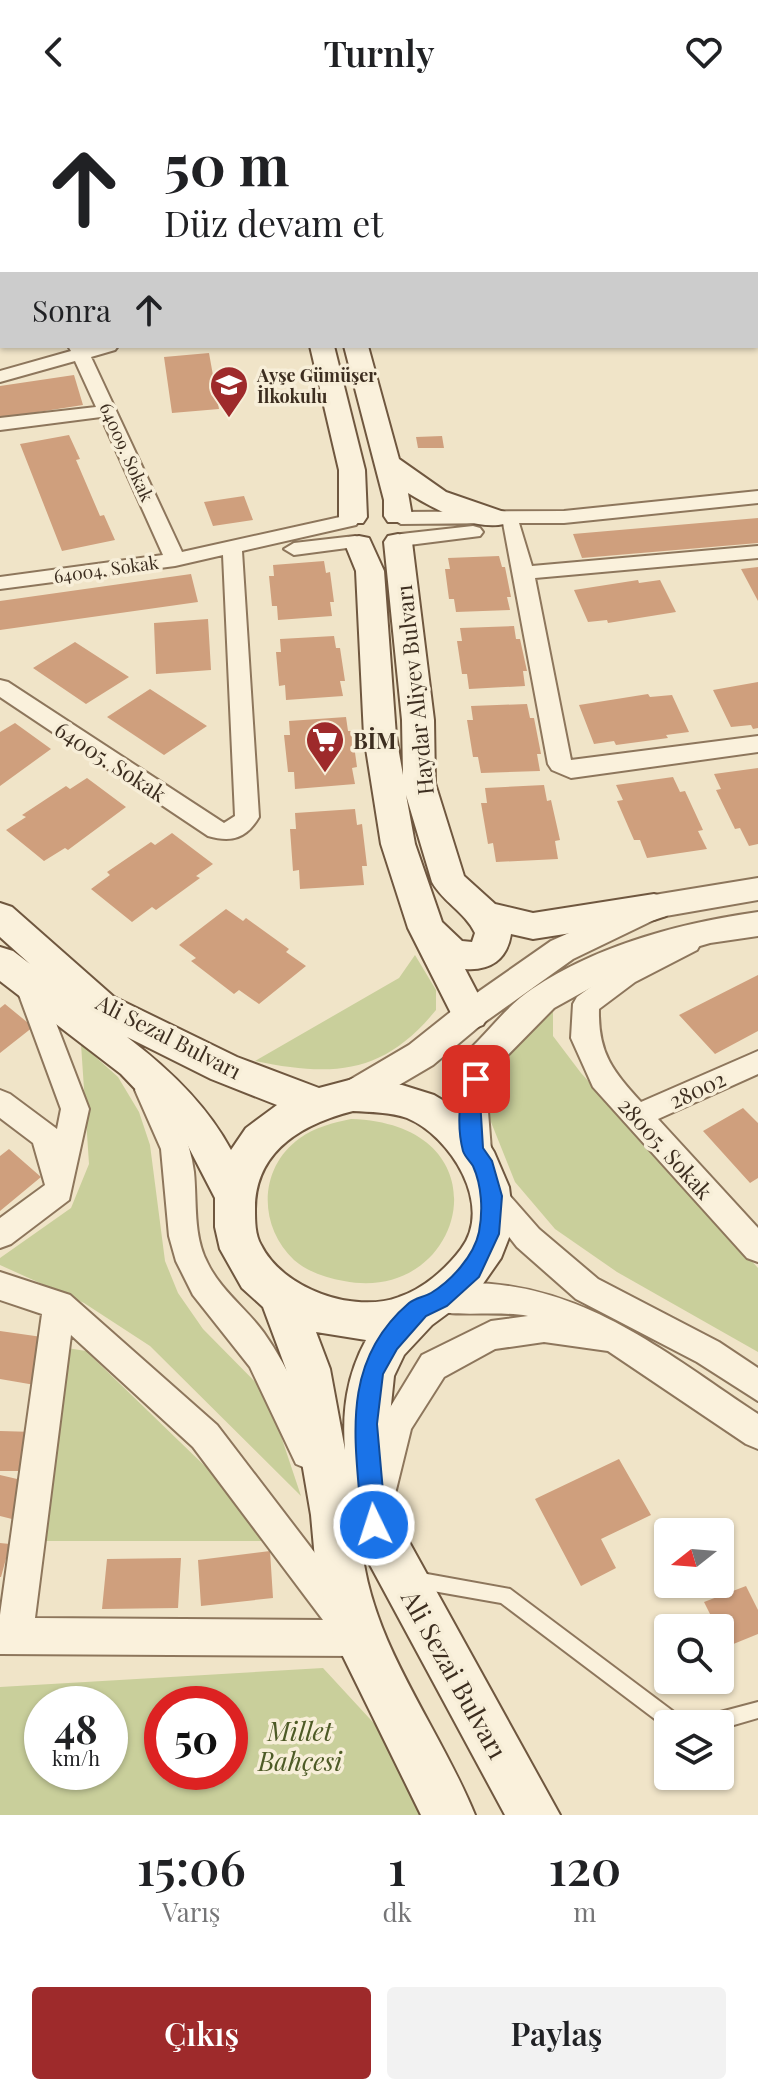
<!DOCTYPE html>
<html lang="tr">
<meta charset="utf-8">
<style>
body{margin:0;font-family:"Playfair Display",serif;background:#f2f2f2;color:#202124;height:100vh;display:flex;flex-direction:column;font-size:30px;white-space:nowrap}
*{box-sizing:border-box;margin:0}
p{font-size:26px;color:#757577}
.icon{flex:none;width:44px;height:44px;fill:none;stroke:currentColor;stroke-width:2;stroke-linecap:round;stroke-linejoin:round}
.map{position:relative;height:1711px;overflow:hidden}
.panel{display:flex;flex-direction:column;background:#fff;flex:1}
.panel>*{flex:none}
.banner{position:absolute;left:0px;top:0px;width:758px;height:244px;box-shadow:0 2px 6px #0004;background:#fff;color:#202124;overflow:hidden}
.needle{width:52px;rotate:253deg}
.buttons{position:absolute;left:654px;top:1414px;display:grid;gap:16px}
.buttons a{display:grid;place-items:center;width:80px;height:80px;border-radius:8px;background:#fff;box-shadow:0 2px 6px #0004;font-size:40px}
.speed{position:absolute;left:24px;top:1582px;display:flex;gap:16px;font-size:40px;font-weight:700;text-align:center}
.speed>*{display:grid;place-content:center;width:104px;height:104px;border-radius:50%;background:#fff;box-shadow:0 2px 6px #0004;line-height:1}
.speed small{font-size:20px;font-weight:400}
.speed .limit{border:12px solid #d22;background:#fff;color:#111}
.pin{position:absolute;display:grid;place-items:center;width:68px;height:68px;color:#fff;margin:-34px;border-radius:16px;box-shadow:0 4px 12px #0006}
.me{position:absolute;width:88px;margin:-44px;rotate:356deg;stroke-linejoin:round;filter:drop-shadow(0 0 6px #0008)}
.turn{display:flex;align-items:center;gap:28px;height:168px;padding:0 32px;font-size:36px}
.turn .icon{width:104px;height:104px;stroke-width:2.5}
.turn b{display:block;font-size:56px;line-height:68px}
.then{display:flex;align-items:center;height:76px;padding:0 32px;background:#0003;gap:16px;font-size:30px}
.eta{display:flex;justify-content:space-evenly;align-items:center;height:136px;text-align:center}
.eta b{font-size:48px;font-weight:600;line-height:56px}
.button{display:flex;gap:16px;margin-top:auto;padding:16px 32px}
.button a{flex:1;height:92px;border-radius:8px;background:#9e2a2b;color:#fff;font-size:32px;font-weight:600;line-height:92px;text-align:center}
.button a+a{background:#f2f2f2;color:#202124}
header{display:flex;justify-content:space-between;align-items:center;height:104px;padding:0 32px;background:#fff;font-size:36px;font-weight:600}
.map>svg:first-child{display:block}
</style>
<header><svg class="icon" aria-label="back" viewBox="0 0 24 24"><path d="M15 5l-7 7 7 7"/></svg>Turnly<svg class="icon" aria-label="heart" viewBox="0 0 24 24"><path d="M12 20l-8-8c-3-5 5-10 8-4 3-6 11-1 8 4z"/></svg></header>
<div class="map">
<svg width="758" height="1711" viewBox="0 0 758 1711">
<rect width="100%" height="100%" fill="#f0e4c8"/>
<!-- green -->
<path fill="#c9cf9b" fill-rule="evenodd" d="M415,851L436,886V906C383,971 333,973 255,957L399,874Z
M553,907V932L581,969L758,1164V1248L617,1168L555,1125L515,1078L489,1013L487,977L500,947Z
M81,940L118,973L139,1008L150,1041L165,1157L178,1189L203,1225L267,1290L301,1392L150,1242L84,1199L0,1161V1154L71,1104L89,1060Z
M351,1015C511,1020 466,1201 344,1177C326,1174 308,1168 294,1156C258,1122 258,1064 300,1034C315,1023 333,1019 351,1015Z
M67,1244L86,1247L210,1367L267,1437H38Z
M323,1564L382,1628L420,1711H0V1583ZM42,1600H110V1668H42ZM162,1600H230V1668H162Z"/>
<!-- building -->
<path fill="#cf9f7d" d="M209,249L219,305L172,309L164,253Z
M74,271L83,301L0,314V282Z
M69,331L80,355L76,356L100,412L104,411L115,436L62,447L20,340Z
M442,332L444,344H418L416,333Z
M244,392L253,416L213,422L204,398Z
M758,414V439L582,454L573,430Z
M499,452L502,463H505L511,493H507L510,506L456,508L454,495H449L445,465H450L448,454Z
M324,457L326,469L330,468L334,498H330L332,512L278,516L277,502H272L269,472H274L273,461Z
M758,463V497L741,465Z
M191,470L198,498L0,526V497Z
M638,476L639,479L660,476L676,508L608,519L607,516L588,518L574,486Z
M208,515L211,566L156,570L154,519Z
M514,522L516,535H520L527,567H523L525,582L469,585L467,570H462L457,537H462L460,524Z
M334,532L336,544H340L345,577H340L343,592L286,596L285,581L279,582L276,548H281L280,535Z
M75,538L129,573L86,600L33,564Z
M758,578V624L753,625L751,621L731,623L713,586Z
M150,585L207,622L164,651L107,613Z
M648,590L650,593L672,591L689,628L666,631L668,634L616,641L614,637L594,640L579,601Z
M527,600L530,614H534L541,650H537L540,667L481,669L478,653H473L467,616H473L471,602Z
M346,613L348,627H352L357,663L352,664L355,680L295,685L294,668H288L284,631H290L289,617Z
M15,619L51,645L0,682V628Z
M758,664V740L749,742L740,724L735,725L716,686L721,685L714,670Z
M673,673L680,688L685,687L703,726L698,727L707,745L647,754L640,736H634L617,697L623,696L616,681Z
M87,674L126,703L68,746L65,744L44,757L6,726L26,713L22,711L66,682L70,685Z
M544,681L547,697L551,696L560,736L555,737L558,755L496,758L493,739L488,740L481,699H487L485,684Z
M355,705L357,721L362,720L367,762H362L364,781L300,785L299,766L293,767L290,725H296L295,709Z
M172,729L213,760L196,772L200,774L156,806L152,803L132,818L91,785L110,771L107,768L151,738L155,741Z
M226,805L243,817L246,814L289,845L286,848L306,862L259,900L239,886L234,890L191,857L196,854L179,841Z
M758,871V927L715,950L679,911Z
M5,900L33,923L0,949V904Z
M743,1004L758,1019V1074L750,1079L703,1027Z
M9,1045L41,1073L0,1107V1052Z
M0,1227L49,1234L35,1281L0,1275Z
M0,1327L35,1328L28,1367H0Z
M619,1355L651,1411L601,1435L616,1464L581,1482L535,1395Z
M0,1371L30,1378L16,1416L0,1412Z
M0,1439L10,1440L1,1473H0Z
M270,1447L273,1494L201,1502L198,1456Z
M181,1454L178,1504L102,1505L107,1455Z
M746,1482L758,1506V1530L726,1543L720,1524H717L704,1498Z"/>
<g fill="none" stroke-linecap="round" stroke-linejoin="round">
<!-- service casing -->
<g stroke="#8d765c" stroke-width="4">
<path id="service" d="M756,186H758V190H756Z
M416,1468L510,1485L682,1614L685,1620H668V1625L501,1499L416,1484L410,1482L408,1476L410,1470Z
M758,1598V1614L720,1625V1620H700L703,1614L709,1611Z"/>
</g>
<!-- minor casing -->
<g stroke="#8d765c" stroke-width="4">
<path id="minor" d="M19,0H33V2H19Z
M439,0H482L438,2Z
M564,0H578L579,2H565Z
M674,0H690L691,2H675Z
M756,96L758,97V110L756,109Z
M68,242H118L115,246L91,253L182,448L349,411L359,417L356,421L242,447L259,713C247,734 232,739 208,732L0,593V576L8,578L224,719L235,712L223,451L175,462L0,485V473L163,451L101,313L0,326V314L96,303L75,257L0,278V267L71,247Z
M758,387V399L564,419H519L532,462L758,442V454L535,474L571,656L758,632V648L571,674L552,666L548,660L503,419L401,420L391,414L401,408L564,407Z
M473,422L480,424L483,428L480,432L401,442L391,436L401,430Z
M355,432L362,434L365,438L362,442L294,451L284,445L294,439Z
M688,829L697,832L701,839L697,846L635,878L599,905C598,949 612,966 641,998L758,947V970L658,1015L758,1124V1158L747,1154L593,983L571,934L573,900L577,893L617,864Z
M28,870L37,873L41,880L89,1005L69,1096L11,1140L0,1144V1114L45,1081L33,1039L0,1014V986L10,990L57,1025L61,1005L15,880L19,873Z
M149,975L159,978C175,1006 190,1035 194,1068C197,1098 193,1131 207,1158C220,1186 247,1205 264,1229C290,1266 307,1308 325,1349L320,1360L308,1365L296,1360L250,1263L193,1191L176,1157L169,1132L161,1045L135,986L139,978Z
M492,1079L502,1083L539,1125L598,1175L719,1238L758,1264V1297L697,1258L576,1195L517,1143L477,1092L482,1083Z
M0,1168L70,1191L217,1321L354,1500L360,1512L358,1516L372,1521L377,1534L372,1547L359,1552L0,1550V1511L42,1210L0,1196ZM71,1231L193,1343L323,1516L35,1514Z
M463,1179C581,1177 664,1248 758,1310V1345L746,1340L608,1247L544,1238L495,1245L444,1273L411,1325L395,1390L383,1394L371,1390L366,1378L380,1320L422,1251L491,1217L528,1212C498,1206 452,1214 429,1205L425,1195L429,1185Z"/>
</g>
<!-- tertiary casing -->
<g stroke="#8d765c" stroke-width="4">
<path id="tertiary" d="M758,774V796L660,813L573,855L482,920L433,961L365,1001L353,1005L341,1001L336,991L341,981L409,941L458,902L551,837L654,791Z
M758,808V832L710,839L628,863L554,904L497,962L487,995L491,1046L485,1057L473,1061L461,1057C444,1023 454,977 470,945C490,926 509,900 532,885C598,841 680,819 758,808Z"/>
</g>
<!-- secondary casing -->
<g stroke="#6f573f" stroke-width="4">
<path id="secondary" d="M244,0H264L265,2H245Z
M274,0H294L295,2H275Z
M310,242H334L365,366L367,413L363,419H343L339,413V366Z
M344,242H368L399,355L446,388L504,408L508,414L504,420C475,427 432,404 408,389L412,412L408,418H388L384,412V396Z
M398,430L408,432L412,438L434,616L435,679L464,772L495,800L533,809L654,790L666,794L671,803L666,812L654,816L533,835L511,830C507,856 490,867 465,865L489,911L483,921L470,926L457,921L408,824L381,740L364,632L356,467L345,440L349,434L359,432L369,434L384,467L396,632L403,671L402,616L384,438L388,432ZM406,691L432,778C443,798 465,808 475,829L472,838L462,837L442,818L415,740Z
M0,799L12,803L114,893L237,953L319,984L353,975L402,981L434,991L464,1009L481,1027L494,1048L509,1083L512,1107L510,1131L501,1154L478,1187L432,1221L404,1251L394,1272L389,1320L397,1416L560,1711H505L362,1446C373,1543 439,1622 475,1711H421L334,1534L316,1466L311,1411L286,1265L263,1203L242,1184L220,1145L215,1123V1094L186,1038L121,970L0,877V843L13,847L30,860L0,833ZM127,933L211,975L277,1001L246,1024L231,1046C207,1001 168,964 127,933ZM353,1007C370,1008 391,1008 407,1014C451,1032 494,1102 461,1145C446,1165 423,1185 399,1193C354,1210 283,1185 261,1141C255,1131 255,1117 255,1105C255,1047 302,1020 353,1007ZM316,1228L366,1236C347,1271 342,1306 345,1346L330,1265Z"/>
</g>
<!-- primary casing -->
<g stroke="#5b4430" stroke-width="4">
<path id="primary" d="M756,67L758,68V85L756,84Z"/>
</g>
<!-- trunk casing -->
<g stroke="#5b4430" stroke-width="4">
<path id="trunk" d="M686,0H710L712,2H688Z
M756,6H758V25H756Z"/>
</g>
<!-- service -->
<use href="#service" fill="#faf1dc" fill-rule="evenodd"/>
<!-- minor -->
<use href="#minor" fill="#faf1dc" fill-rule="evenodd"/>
<!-- tertiary -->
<use href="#tertiary" fill="#faf1dc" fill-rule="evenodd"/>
<!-- secondary -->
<use href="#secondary" fill="#faf1dc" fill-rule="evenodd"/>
<!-- primary -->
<use href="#primary" fill="#f3d9a0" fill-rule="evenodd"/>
<!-- trunk -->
<use href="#trunk" fill="#eabe7c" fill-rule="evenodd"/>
</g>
<!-- route -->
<path fill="#1a73e8" stroke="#114b97" stroke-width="2" d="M476,967L483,969L486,975L480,995L483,1044L492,1057L502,1092L499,1130L479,1173L447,1202L426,1212L397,1245L383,1270L377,1320L386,1421L382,1429L374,1433L365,1429L362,1421C356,1339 338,1260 409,1199C415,1194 424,1193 431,1189C451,1177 474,1152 479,1128C483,1107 482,1082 473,1062C470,1057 465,1053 463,1047C457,1024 458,990 469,969Z"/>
<!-- icons -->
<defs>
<g id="school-pin" transform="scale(2)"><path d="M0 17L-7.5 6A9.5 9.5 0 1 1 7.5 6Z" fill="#9e2a2b" stroke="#f7eed8"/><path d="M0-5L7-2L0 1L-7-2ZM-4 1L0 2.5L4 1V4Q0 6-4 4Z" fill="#fff"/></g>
<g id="supermarket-pin" transform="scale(2)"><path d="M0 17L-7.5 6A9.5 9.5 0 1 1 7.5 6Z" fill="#9e2a2b" stroke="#f7eed8"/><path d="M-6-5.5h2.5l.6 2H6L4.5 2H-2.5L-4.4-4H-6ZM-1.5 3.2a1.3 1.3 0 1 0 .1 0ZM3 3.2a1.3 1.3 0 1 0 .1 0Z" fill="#fff"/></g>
</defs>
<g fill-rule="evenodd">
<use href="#school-pin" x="229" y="281"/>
<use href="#supermarket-pin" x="325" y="636"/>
</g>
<g text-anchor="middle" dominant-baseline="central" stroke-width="7" stroke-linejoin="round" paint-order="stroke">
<!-- far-poi labels -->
<g font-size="18" font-weight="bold" fill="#3d2e20" stroke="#f7eed8" text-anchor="start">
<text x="257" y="271">Ayşe Gümüşer<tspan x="257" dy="21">İlkokulu</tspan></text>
</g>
<!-- far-street labels -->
<g font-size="18" fill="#3d2e20" stroke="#f7eed8">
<text transform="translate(127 348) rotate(66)">64009. Sokak</text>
<text transform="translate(106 465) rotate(-8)">64004. Sokak</text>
</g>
<!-- street labels -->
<g font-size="22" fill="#3d2e20" stroke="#f7eed8">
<text transform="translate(414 586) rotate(-96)">Haydar Aliyev Bulvarı</text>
<text transform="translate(111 657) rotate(33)">64005. Sokak</text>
<text transform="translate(169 932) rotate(27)">Ali Sezal Bulvarı</text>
<text transform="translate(697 985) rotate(-25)">28002</text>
<text transform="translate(666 1044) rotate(48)">28005. Sokak</text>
</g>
<!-- poi labels -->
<g font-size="22" font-weight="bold" fill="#3d2e20" stroke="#f7eed8" text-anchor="start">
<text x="353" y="636">BİM</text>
</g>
<!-- near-street labels -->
<g font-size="26" fill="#3d2e20" stroke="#f7eed8">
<text transform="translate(455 1570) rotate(61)">Ali Sezai Bulvarı</text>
</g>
<!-- near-park labels -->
<g font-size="26" font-style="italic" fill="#4d5a26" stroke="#f7eed8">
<text x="300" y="1626">Millet<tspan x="300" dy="30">Bahçesi</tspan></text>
</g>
</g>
</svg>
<div class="buttons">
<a><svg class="needle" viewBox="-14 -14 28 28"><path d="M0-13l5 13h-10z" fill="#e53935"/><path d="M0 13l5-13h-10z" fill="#757577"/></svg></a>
<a><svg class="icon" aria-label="search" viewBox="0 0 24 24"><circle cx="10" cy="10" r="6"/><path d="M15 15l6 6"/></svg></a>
<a><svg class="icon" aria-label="layers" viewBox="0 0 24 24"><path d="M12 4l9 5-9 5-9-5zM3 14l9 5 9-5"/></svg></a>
</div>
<div class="speed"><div>48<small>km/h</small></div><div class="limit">50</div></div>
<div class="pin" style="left:476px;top:975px;background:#d93025"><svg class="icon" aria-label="arrive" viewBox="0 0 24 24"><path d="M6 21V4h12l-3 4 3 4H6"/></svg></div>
<svg class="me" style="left:374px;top:1421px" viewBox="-20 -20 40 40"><circle r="17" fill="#1a73e8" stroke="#fff" stroke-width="3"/><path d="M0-11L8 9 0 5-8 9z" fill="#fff"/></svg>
<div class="banner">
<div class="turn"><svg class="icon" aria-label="ahead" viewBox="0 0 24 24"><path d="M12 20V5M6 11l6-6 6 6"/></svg><div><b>50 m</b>Düz devam et</div></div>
<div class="then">Sonra<svg class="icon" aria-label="ahead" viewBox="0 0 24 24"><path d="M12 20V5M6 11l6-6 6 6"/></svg></div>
</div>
</div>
<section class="panel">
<div class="eta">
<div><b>15:06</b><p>Varış</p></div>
<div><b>1</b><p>dk</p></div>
<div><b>120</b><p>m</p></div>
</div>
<div class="button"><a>Çıkış</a><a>Paylaş</a></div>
</section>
